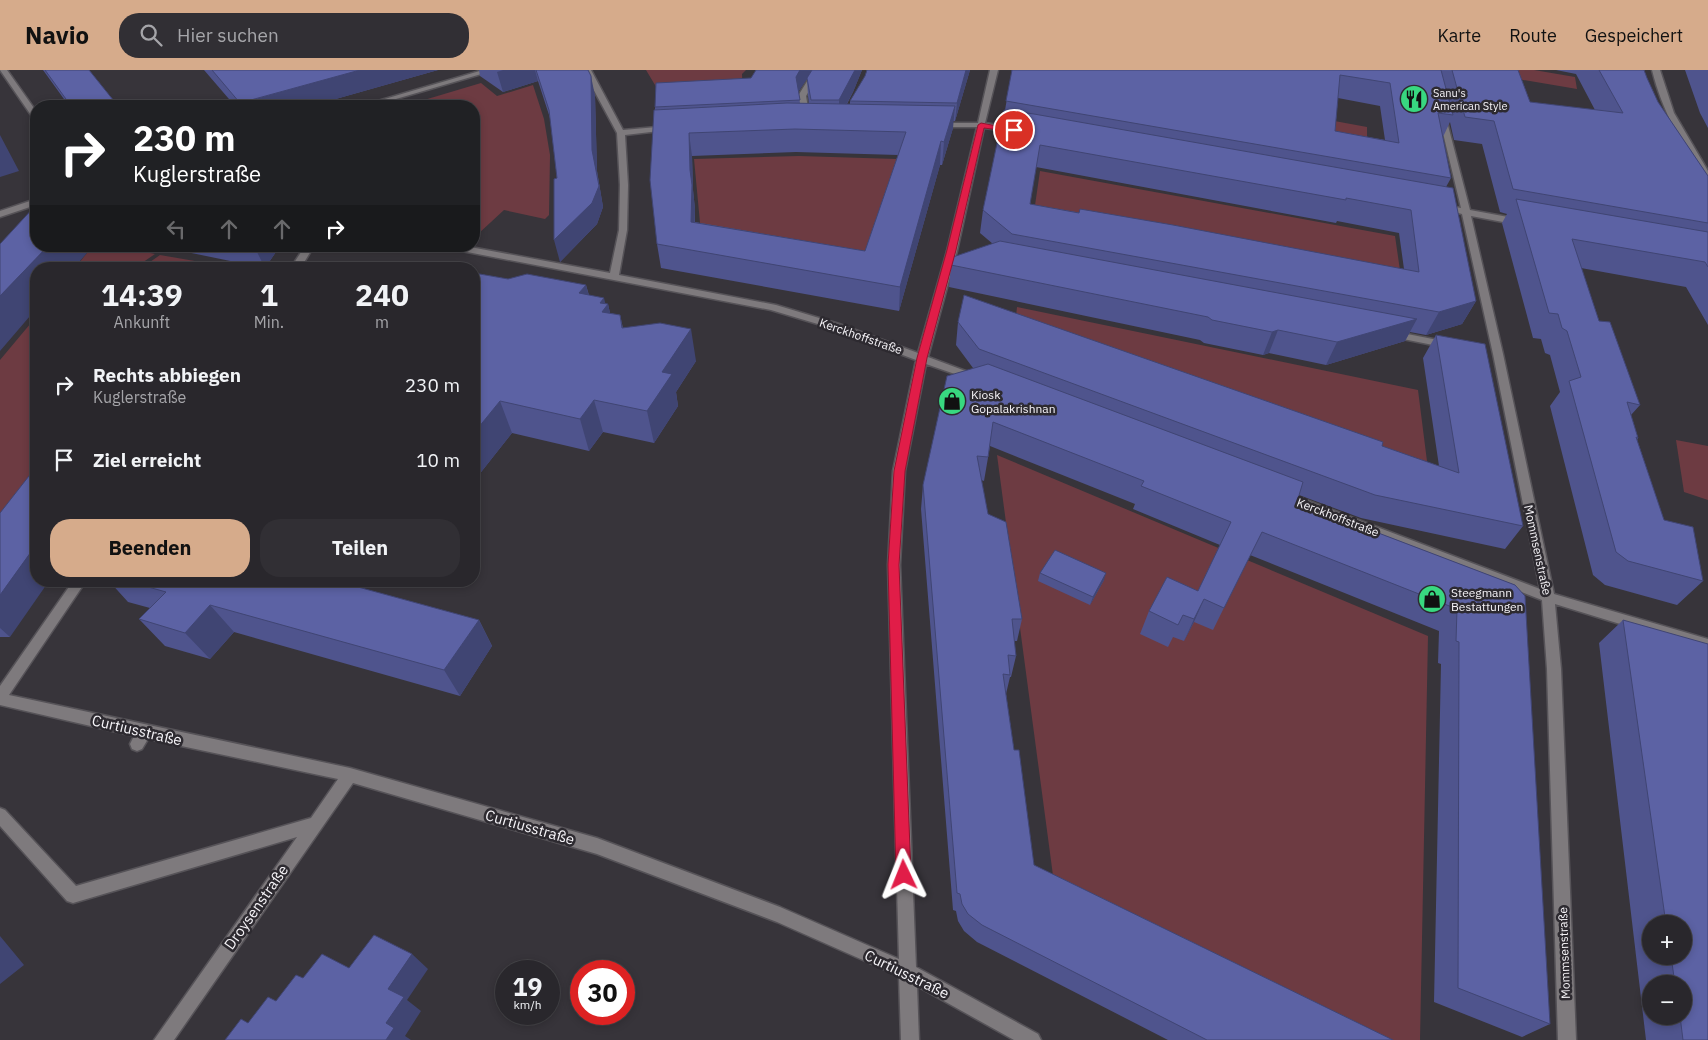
<!DOCTYPE html>
<html lang="de">
<meta charset="utf-8">
<style>
body{margin:0;font-family:"IBM Plex Sans",sans-serif;background:#312f34;color:#f1f3f6;height:100vh;display:flex;flex-direction:column;font-size:19px;white-space:nowrap}
*{box-sizing:border-box;margin:0}
p{font-size:16px;color:#a5a5a9}
.icon{flex:none;width:28px;height:28px;fill:none;stroke:currentColor;stroke-width:2;stroke-linecap:round;stroke-linejoin:round}
.map{position:relative;flex:1;overflow:hidden}
.details{position:absolute;left:30px;top:192px;width:450px;height:325px;display:flex;flex-direction:column;background:#29272c;border-radius:20px;box-shadow:0 2px 8px #0003,0 0 0 1px #454448}
.details>*{flex:none}
.guide{position:absolute;left:30px;top:30px;width:450px;height:152px;border-radius:20px;box-shadow:0 2px 8px #0003,0 0 0 1px #454448;background:#202124;color:#fff;overflow:hidden}
.buttons{position:absolute;left:1642px;top:845px;display:grid;gap:10px}
.buttons a{display:grid;place-items:center;width:50px;height:50px;border-radius:50%;background:#29272c;box-shadow:0 2px 8px #0003,0 0 0 1px #454448;font-size:25px}
.speed{position:absolute;left:495px;top:890px;display:flex;gap:10px;font-size:25px;font-weight:700;text-align:center}
.speed>*{display:grid;place-content:center;width:65px;height:65px;border-radius:50%;background:#29272c;box-shadow:0 2px 8px #0003,0 0 0 1px #454448;line-height:1}
.speed small{font-size:12px;font-weight:400}
.speed .limit{border:8px solid #d22;background:#fff;color:#111}
.pin{position:absolute;display:grid;place-items:center;width:42px;height:42px;color:#fff;margin:-21px;border:2px solid #fff;border-radius:50%;box-shadow:0 1px 5px #0007}
.me{position:absolute;width:55px;margin:-28px;rotate:358deg;stroke-linejoin:round;filter:drop-shadow(0 0 4px #0008)}
.turn{display:flex;align-items:center;gap:18px;height:105px;padding:0 20px;font-size:22px}
.turn .icon{width:65px;height:65px;stroke-width:2.5}
.turn b{display:block;font-size:35px;line-height:42px}
.lanes{display:flex;align-items:center;height:48px;padding:0 20px;background:#0003;justify-content:center;gap:25px;direction:ltr}
.lanes .off{opacity:.35}
.eta{display:flex;justify-content:space-evenly;align-items:center;height:85px;text-align:center}
.eta b{font-size:30px;font-weight:700;line-height:35px}
.primary-button{display:flex;gap:10px;margin-top:auto;padding:10px 20px}
.primary-button a{flex:1;height:58px;border-radius:20px;background:#d6ab8b;color:#111;font-size:20px;font-weight:700;line-height:58px;text-align:center}
.primary-button a+a{background:#312f34;color:#f1f3f6}
ul{padding:0;list-style:none}
li{display:flex;align-items:center;gap:15px;height:75px;padding:0 20px}
li div{flex:1}
li b{display:block;font-size:19px}
li em{font-style:normal}
header{display:flex;align-items:center;gap:30px;box-sizing:border-box;height:70px;padding:0 25px;background:#d6ab8b;color:#111}
header strong{font-size:24px}
nav{display:flex;gap:28px;margin-inline-start:auto;font-size:18px}
.search{width:350px;height:45px;background:#312f34;display:flex;align-items:center;gap:12px;box-sizing:border-box;padding:0 18px;border-radius:20px;color:#a5a5a9;font-size:19px}
.map>svg:first-child{display:block}
</style>
<header>
<strong>Navio</strong>
<div class="search"><svg class="icon" aria-label="search" viewBox="0 0 24 24"><circle cx="10" cy="10" r="6"/><path d="M15 15l6 6"/></svg>Hier suchen</div>
<nav><a>Karte</a><a>Route</a><a>Gespeichert</a></nav>
</header>
<div class="map">
<svg width="1708" height="970" viewBox="0 0 1708 970">
<rect width="100%" height="100%" fill="#37343a"/>
<!-- green -->
<path fill="#6d3b42" d="M646,0H746L742,4L743,26L661,25Z
M1503,0H1534L1575,7L1577,19L1506,7Z
M481,13L497,26L533,15L544,49L550,85L549,145L545,149L504,140L478,164L474,163V36H404Z
M1329,50L1367,57V75L1325,85Z
M799,86L897,89L859,200L702,174L694,89Z
M1040,101L1395,166L1403,221L1033,149Z
M102,176H116L155,184L133,199H74L91,178Z
M160,185L218,195L215,199H140Z
M1017,237L1418,320L1430,415L1014,264Z
M36,247V421L0,469V290Z
M1676,370L1708,376V430L1684,422Z
M997,385L1428,566L1420,970H1380L1054,813Z"/>
<g fill="none" stroke-linecap="round" stroke-linejoin="round">
<!-- minor casing -->
<g stroke="#565358" stroke-width="3">
<path id="minor" d="M0,0H7L36,41V48H33Z
M483,0H495L372,36H361Z
M583,0H591L623,60L668,56L672,58L668,60L625,65L628,115L627,160L619,205L776,235L839,254L918,283L947,181L977,57H938L934,55L938,53H978L990,0H998L985,53L1017,58L1021,60L1017,62L984,58L957,181L928,287L979,306L980,308L975,311L926,294L905,401L900,495L916,897L1038,964L1041,970H1014L917,916L919,970H901L899,906L777,852L597,784L353,713L174,970H154L297,767L73,833L67,831L0,756V738L5,740L76,816L311,748L338,709L148,669L142,679L137,681L132,679L130,674L134,666L0,635V616L73,511H86L9,625L350,698L597,768L780,837L899,889L888,495L893,401L916,290L831,258L771,240L446,178L445,176H465L610,203L619,160L620,115L617,63Z
M814,0H822L806,26L810,50L806,52L802,50L798,26Z
M1652,0H1660L1674,43L1708,101V109H1705C1682,75 1662,41 1652,0Z
M1438,42L1445,44L1470,140L1519,149L1523,152L1519,155L1471,146L1503,284L1554,524L1708,569V581L1555,534L1561,599L1576,970H1558L1547,599L1542,530L1277,428L1275,425L1281,421L1285,422L1540,519L1493,284L1462,144L1436,137L1440,134L1461,138Z
M36,129V135L0,147V141Z
M305,176H314L300,199H290Z
M1392,261L1448,272L1453,275L1448,278L1388,266L1387,264Z"/>
</g>
<!-- minor -->
<use href="#minor" fill="#7e7a7d" fill-rule="evenodd"/>
</g>
<!-- wall -->
<path fill="#4f548d" fill-rule="evenodd" d="M43,0H89L118,36H69Z
M204,0H438L311,36H235Z
M479,0H588L595,26L597,101L603,137L597,154L560,192L557,108L550,48L538,11L503,22L480,6Z
M862,0L853,22L847,34H850V31L970,0L955,51H953V58L942,95H940L899,241L661,198L657,174L655,37L751,8ZM808,7L807,8L808,26L809,34L800,33L798,22ZM796,82L898,85L865,181L695,152V139L693,120L692,86Z
M1012,0H1518L1530,32L1595,40L1576,4L1556,0H1644L1647,8L1658,32L1708,106V255L1686,217L1581,198L1599,251L1640,335L1631,345L1638,368L1637,370L1664,450L1703,511L1677,535L1605,515L1593,505L1550,336L1560,322L1550,285L1545,283L1541,269L1533,268L1502,153L1507,144L1500,142L1482,74L1454,70L1450,52L1443,67L1451,108L1446,117L1476,231L1462,254L1426,265L1410,262L1405,271L1326,295L1269,283L1263,285L1204,273L1200,270L949,217L951,195L993,174L980,163L983,140L1005,40ZM1338,28L1380,36L1385,70L1335,61ZM1036,97L1336,153L1337,151L1399,163L1404,199L1030,134Z
M1685,0H1708V58L1700,43Z
M157,176H280L265,198Z
M474,203L508,209L586,215L589,225L606,234H608L610,243L620,245L623,258L696,291L676,322L678,336L654,373L603,362L589,381L512,363L474,411Z
M958,252L1382,376L1439,396L1423,288L1436,265L1523,456L1505,479L1361,448L1299,425L1297,432L1515,515L1550,954L1522,967L1434,932L1441,594L1438,593L1439,561L1250,485L1213,560L1194,552L1184,571L1173,567L1168,577L1140,564L1149,541L1198,521L1220,475L1133,439L1135,434L990,376L984,411L981,410L988,444L1022,549L1017,571H1014L1016,586L1011,607H1010L1006,624L1014,680L1034,795L1393,970H1168L977,872L964,861L958,851L956,841L953,840L921,439L923,415L973,298L956,275Z
M0,443L10,567H0Z
M1040,503L1104,510L1090,535L1038,511Z
M109,511H336L479,550L492,576L460,626L234,562L210,589L165,576L139,549L150,538L128,532Z
M1623,550L1708,970H1646L1599,573ZM1651,854H1684V886H1651ZM1651,914H1684V946H1651Z"/>
<!-- shaded-wall -->
<path fill="#404573" d="M360,0H438L311,36H242L240,33Z
M503,0H535L538,11L503,22L497,2Z
M800,0H813L796,25V7Z
M855,0H862L853,22L839,48V30Z
M966,0H970L955,51L957,33Z
M591,6L595,26L597,101L603,137L597,154L560,192L554,170Z
M955,36L953,58L942,95L944,72Z
M689,63L692,86L693,120L695,139L694,176L691,152Z
M0,65L19,101L0,107Z
M941,71L940,95L899,241L900,217Z
M48,176H93L73,199H36V239L0,281V226Z
M254,176H280L265,198Z
M586,215L594,246L579,223Z
M604,228L606,236L608,234L615,266L610,273L600,233Z
M1476,231L1462,254L1426,265L1439,242Z
M1417,249L1405,271L1326,295L1337,272Z
M691,259L696,291L676,322L678,336L654,373L647,341L662,302Z
M1278,260L1269,283L1263,285L1272,262Z
M594,330L603,362L589,381L580,349Z
M500,331L512,363L474,411V363Z
M36,475V511H49L10,567L0,558V525Z
M1106,503L1104,510L1090,535L1093,527Z
M1204,529L1194,552L1184,571L1194,549Z
M210,535L234,562L210,589L185,563Z
M479,550L492,576L460,626L444,600Z
M0,866L24,895L0,914Z
M412,884L428,899L407,930L421,941L405,966L411,970H386L388,919Z"/>
<!-- building -->
<path fill="#5c62a4" stroke="#404573" fill-rule="evenodd" d="M45,0H89L118,36H71Z
M212,0H360L240,33Z
M536,0H588L591,6L592,80L599,116L592,133L554,170V109L557,108L549,40Z
M756,0H800L796,7L800,30L655,37L656,13L751,8Z
M812,0H855L839,30H811L807,8Z
M867,0H966L957,33L850,31L865,6Z
M1012,0H1441L1453,45L1438,43L1451,108L1006,31ZM1340,5L1390,13L1399,73L1335,61Z
M1452,0H1518L1530,32L1623,43L1599,0H1644L1647,8L1658,32L1708,106V153L1513,119L1494,51L1465,47Z
M787,33L955,36L944,72L941,71L900,217L657,174L650,110L654,40ZM795,59L906,62L865,181L691,152L692,115L690,100L689,63Z
M1004,40L1034,44L1453,118L1476,231L1439,242L1012,164L983,140ZM1040,75L1346,130V128L1411,140L1419,202L1173,155L1080,139L1079,143L1030,134Z
M1516,129L1708,162V197L1705,192L1572,169L1599,251L1610,252L1640,335L1627,332L1638,368L1636,367L1664,450L1693,457L1703,511L1628,491L1616,482L1569,311L1581,307L1567,261L1562,258L1558,244L1549,243Z
M36,135V176H48L0,226V174Z
M1000,171L1417,249L1337,272L1278,260L1272,262L1212,250L1208,247L951,195L953,187Z
M363,195L381,199H359Z
M474,203L508,209L527,204L586,215L579,223L604,228L600,233L608,234L602,242L620,245L622,258L660,253L691,259L662,302L672,304L647,341L594,330L580,349L500,331L474,363Z
M964,225L1383,372L1382,376L1459,403L1436,265L1485,274L1523,456L1375,425L979,279L958,252Z
M988,294L1303,412L1297,432L1515,515L1525,526L1550,954L1458,918L1459,572L1456,571L1457,539L1262,462L1224,538L1204,529L1194,549L1183,545L1178,555L1149,541L1167,507L1198,521L1231,452L1141,416L1144,411L993,352L988,387L977,386L988,444L1006,452L1022,549H1012L1016,586L1008,585L1010,605L1003,604L1014,680H1019L1034,795L1393,970H1207L982,855L968,844L962,834L960,824L957,823L923,415L947,306Z
M36,397V475L0,525V443Z
M1055,480L1106,503L1093,527L1040,503Z
M127,511H336L479,550L444,600L210,535L185,563L139,549L166,522Z
M1623,550L1708,574V970H1683L1680,946H1684V914H1675L1671,886H1684V854H1666Z
M374,865L412,884L388,919L404,927L386,953L394,958L386,970H225L241,949L248,953L268,927L276,931L296,905L303,908L322,884L349,898Z"/>
<!-- route -->
<path fill="#e11d48" stroke="#92132f" d="M981,53L1018,60L1014,62L984,58L956,180L927,288L905,401L899,495L911,805L909,810L904,812L898,810L896,805L888,495L894,401L917,288L947,180L978,55Z"/>
<!-- icons -->
<defs>
<g id="restaurant-disc" transform="scale(1.4375)"><circle r="9.5" fill="#38d880" stroke="#2d2a30"/><path d="M-5-6h1v4h1v-4h1v4h1v-4h1v5L-1.5 .5V6h-2V.5L-5-1ZM5-6V6H3V1.5H1.5Q1.5-4 5-6Z" fill="#111"/></g>
<g id="shop-disc" transform="scale(1.4375)"><circle r="9.5" fill="#38d880" stroke="#2d2a30"/><path d="M-5-2.5h2.3a2.7 3.5 0 0 1 5.4 0H5L5.5 6h-11ZM-1.5-2.5h3a1.5 2.3 0 0 0-3 0Z" fill="#111"/></g>
</defs>
<g fill-rule="evenodd">
<use href="#restaurant-disc" x="1414" y="29"/>
<use href="#shop-disc" x="952" y="331"/>
<use href="#shop-disc" x="1432" y="529"/>
</g>
<g text-anchor="middle" dominant-baseline="central" stroke-width="5" stroke-linejoin="round" paint-order="stroke">
<!-- far-poi labels -->
<g font-size="11" fill="#f6f4f8" stroke="#2d2a30" text-anchor="start">
<text x="1433" y="23">Sanu's<tspan x="1433" dy="13">American Style</tspan></text>
</g>
<!-- street labels -->
<g font-size="12" fill="#f6f4f8" stroke="#2d2a30">
<text transform="translate(861 266) rotate(19)">Kerckhoffstraße</text>
<text transform="translate(1338 447) rotate(21)">Kerckhoffstraße</text>
<text transform="translate(1538 480) rotate(78)">Mommsenstraße</text>
<text transform="translate(1564 883) rotate(-92)">Mommsenstraße</text>
</g>
<!-- poi labels -->
<g font-size="12" fill="#f6f4f8" stroke="#2d2a30" text-anchor="start">
<text x="971" y="324">Kiosk<tspan x="971" dy="14">Gopalakrishnan</tspan></text>
<text x="1451" y="522">Steegmann<tspan x="1451" dy="14">Bestattungen</tspan></text>
</g>
<!-- near-street labels -->
<g font-size="15" fill="#f6f4f8" stroke="#2d2a30">
<text transform="translate(137 660) rotate(13)">Curtiusstraße</text>
<text transform="translate(530 757) rotate(16)">Curtiusstraße</text>
<text transform="translate(256 837) rotate(-55)">Droysenstraße</text>
<text transform="translate(907 904) rotate(26)">Curtiusstraße</text>
</g>
</g>
</svg>
<div class="buttons">
<a>+</a>
<a>−</a>
</div>
<div class="speed"><div>19<small>km/h</small></div><div class="limit">30</div></div>
<div class="pin" style="left:1014px;top:60px;background:#d93025"><svg class="icon" aria-label="arrive" viewBox="0 0 24 24"><path d="M6 21V4h12l-3 4 3 4H6"/></svg></div>
<svg class="me" style="left:904px;top:805px" viewBox="-20 -20 40 40"><path d="M0-17L14 15 0 8-14 15z" fill="#e11d48" stroke="#fff" stroke-width="4"/></svg>
<div class="guide">
<div class="turn"><svg class="icon" aria-label="right" viewBox="0 0 24 24"><path d="M7 20v-9h11M14 6l5 5-5 5"/></svg><div><b>230 m</b>Kuglerstraße</div></div>
<div class="lanes"><svg class="icon off" aria-label="left" viewBox="0 0 24 24"><path d="M17 20v-9H6M10 6l-5 5 5 5"/></svg><svg class="icon off" aria-label="ahead" viewBox="0 0 24 24"><path d="M12 20V5M6 11l6-6 6 6"/></svg><svg class="icon off" aria-label="ahead" viewBox="0 0 24 24"><path d="M12 20V5M6 11l6-6 6 6"/></svg><svg class="icon" aria-label="right" viewBox="0 0 24 24"><path d="M7 20v-9h11M14 6l5 5-5 5"/></svg></div>
</div>
<section class="details">
<div class="eta">
<div><b>14:39</b><p>Ankunft</p></div>
<div><b>1</b><p>Min.</p></div>
<div><b>240</b><p>m</p></div>
</div>
<ul>
<li><svg class="icon" aria-label="right" viewBox="0 0 24 24"><path d="M7 20v-9h11M14 6l5 5-5 5"/></svg><div><b>Rechts abbiegen</b><p>Kuglerstraße</p></div><em>230 m</em></li>
<li><svg class="icon" aria-label="arrive" viewBox="0 0 24 24"><path d="M6 21V4h12l-3 4 3 4H6"/></svg><div><b>Ziel erreicht</b></div><em>10 m</em></li>
</ul>
<div class="primary-button"><a>Beenden</a><a>Teilen</a></div>
</section>
</div>
